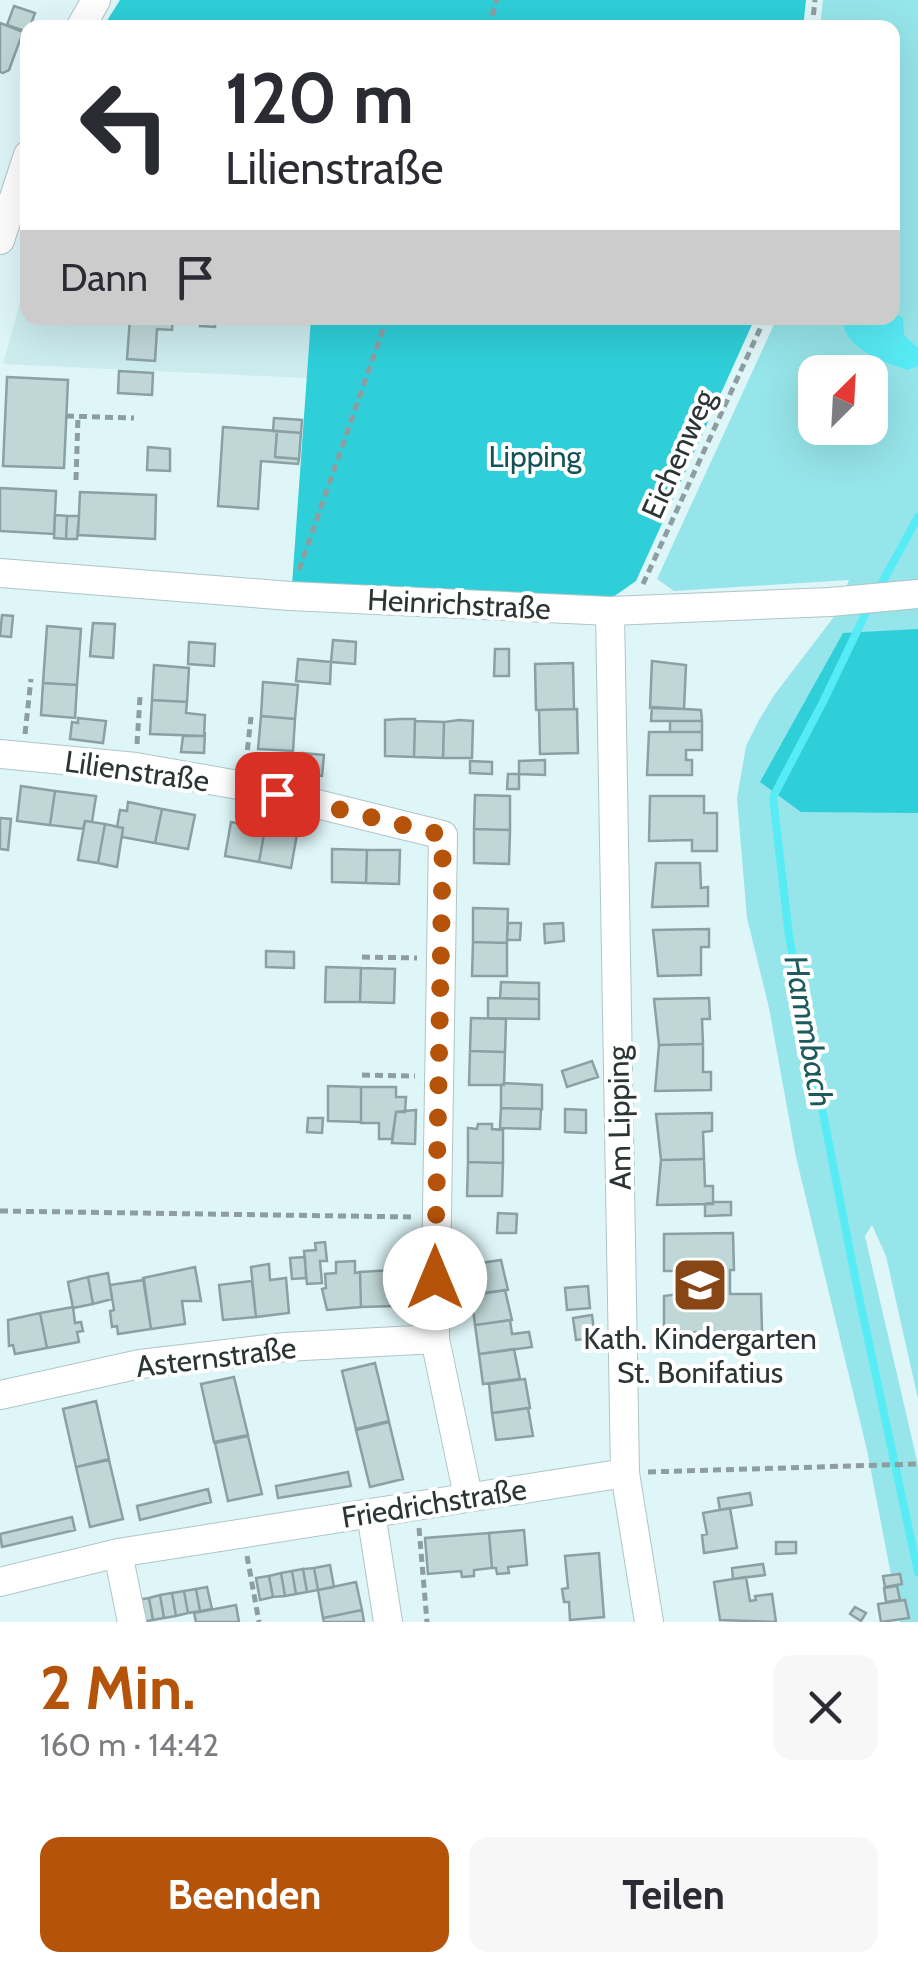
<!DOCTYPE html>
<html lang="de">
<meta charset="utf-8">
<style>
body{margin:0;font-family:Cabin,sans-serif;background:#f7f7f7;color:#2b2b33;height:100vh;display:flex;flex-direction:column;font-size:38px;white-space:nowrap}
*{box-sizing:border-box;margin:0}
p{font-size:32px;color:#7c7c81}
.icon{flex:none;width:55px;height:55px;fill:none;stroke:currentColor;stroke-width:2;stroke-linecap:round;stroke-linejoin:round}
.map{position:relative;height:1622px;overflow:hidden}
.sheet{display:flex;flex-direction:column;background:#fff;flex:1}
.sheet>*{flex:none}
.banner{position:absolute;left:20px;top:20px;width:880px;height:305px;border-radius:20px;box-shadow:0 10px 40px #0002;background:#fff;color:#2b2b33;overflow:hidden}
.needle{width:65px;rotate:24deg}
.controls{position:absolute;left:798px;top:355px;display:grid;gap:20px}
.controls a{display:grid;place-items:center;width:90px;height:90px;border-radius:20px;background:#fff;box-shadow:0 10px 40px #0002;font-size:50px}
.pin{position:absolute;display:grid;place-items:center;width:85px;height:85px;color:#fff;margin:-42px;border-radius:20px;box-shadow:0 5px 15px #0006}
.me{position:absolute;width:110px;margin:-55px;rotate:0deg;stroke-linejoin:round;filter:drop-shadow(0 0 8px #0008)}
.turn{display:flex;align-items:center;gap:35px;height:210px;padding:0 40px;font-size:45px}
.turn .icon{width:130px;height:130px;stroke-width:2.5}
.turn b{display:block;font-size:70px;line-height:85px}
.then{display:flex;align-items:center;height:95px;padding:0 40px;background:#0003;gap:20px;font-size:38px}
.round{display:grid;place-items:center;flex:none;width:105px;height:105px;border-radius:20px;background:#f7f7f7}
.head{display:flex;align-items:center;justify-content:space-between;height:170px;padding:0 40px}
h1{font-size:60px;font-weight:700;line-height:75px;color:#b45309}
.button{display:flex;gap:20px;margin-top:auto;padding:20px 40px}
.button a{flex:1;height:115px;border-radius:20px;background:#b45309;color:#fff;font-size:40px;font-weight:700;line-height:115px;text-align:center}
.button a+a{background:#f7f7f7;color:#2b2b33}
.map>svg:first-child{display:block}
</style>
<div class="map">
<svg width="918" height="1622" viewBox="0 0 918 1622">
<rect width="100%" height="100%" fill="#dff6f8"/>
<!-- built -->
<path fill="#ccecee" d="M27,277L28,318H311L307,378L3,364Z"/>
<!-- green -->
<path fill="#96e5ea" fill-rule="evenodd" d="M823,0H918V1399L886,1256L872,1225L865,1236L918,1465V1622H900L867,1450L796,1157L769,1008L747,918L737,798L746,746L759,720L775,694L833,618L849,580L674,591L657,579L777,318H892V28L820,27ZM815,372H870V428H815Z"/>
<!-- forest -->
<path fill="#2ecfd9" d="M120,0H806L803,28L103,27Z
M311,318H755L636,581L613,597L381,592L292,585Z
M918,629V813L801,812L760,782L843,633Z"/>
<!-- water -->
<path fill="#57ebf6" d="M893,313L903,318L904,335L918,348V366L907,370C883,361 842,349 843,318H892Z"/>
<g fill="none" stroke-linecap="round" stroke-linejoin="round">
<!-- stream -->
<path stroke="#57ebf6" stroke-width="8" d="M877,592L918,517
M870,604L824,700L773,797L789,936L807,1032L858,1292L918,1572"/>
</g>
<!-- building -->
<path fill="#c0d7d8" stroke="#8aa0a2" stroke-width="2.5" d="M14,6L35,13L28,32L7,25Z
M0,23L23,32L9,70L3,73L0,72Z
M130,318H173L172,330L157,329L155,361L127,359Z
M200,318H216L215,327L200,326Z
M119,371L153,373L152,395L118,393Z
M7,377L68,380L64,468L3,466Z
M274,418L302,420L301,433L273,431Z
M223,427L277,431L275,457L299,459L298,464L261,461L258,509L218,506Z
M277,431L301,433L299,459L275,457Z
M148,447L170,449V471L147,470Z
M0,488L56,491L54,534L0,531Z
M80,492L156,495L155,539L78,535Z
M55,515L67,516L66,539L54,538Z
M67,516H79L77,539H66Z
M2,615L13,616L11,637L0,636Z
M93,623L115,624L113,658L90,656Z
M47,626L81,629L77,685L43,683Z
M333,640L356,642L355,664L331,662Z
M189,642L215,644L214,666L188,664Z
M495,649H509V676H494Z
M298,659L331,662L330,684L296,681Z
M652,661L686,665L684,709L650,708Z
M573,663L574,709L536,710L535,664Z
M154,665L189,668L187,702L152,700Z
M263,682L298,685L295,719L261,716Z
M43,683L77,685L75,718L41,715Z
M152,700L187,702L186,713L205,715L204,736L150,734Z
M652,707L701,710L702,721H651Z
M577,709L578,753L540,754L539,710Z
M261,716L295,719L293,751L258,749Z
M78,718L106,721L103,743L70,739L72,722L78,723Z
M400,719H415L414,757L385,756V720Z
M459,720L473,721L472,758H443L444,722Z
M415,721L444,722L443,758L414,757Z
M670,721H702V732H670Z
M205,732L204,753L181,752L183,736H204Z
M649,732H702V750H686V760H692V775H647Z
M302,753L324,755L322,776L290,773L291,756L302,757Z
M545,760V775L519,774V761Z
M470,761L492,762V774L470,773Z
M508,774H519V789H507Z
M21,786L55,791L50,825L17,821Z
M55,791L96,796L92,822L85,821L83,829L50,825Z
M475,795L510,796V830L474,829Z
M650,796H704V813H717V851H692V840L649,841Z
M128,802L162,809L155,843L122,837L123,828L117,827L120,810L127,811Z
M162,809L195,815L188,849L155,843Z
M0,818L11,819L8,850L0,849Z
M85,821L105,824L98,863L78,860Z
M231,822L265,829L259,862L225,856Z
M105,824L123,828L117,867L98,863Z
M265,829L297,834L291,868L259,862Z
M474,829L510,830L509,864L474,863Z
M332,849L367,850L366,883L332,882Z
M367,850H400L399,884L366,883Z
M656,863H700L701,888L708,887V906L652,907Z
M473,908L508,909L507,943L473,942Z
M508,923H521L520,940H507Z
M563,923L564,941L545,943L544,924Z
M709,929V947H701V975L658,976L653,930Z
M473,942L507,943V976H472Z
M266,951L294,952V968L266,967Z
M326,967L361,968L360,1002H325Z
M361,968L395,969L394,1003L360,1002Z
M501,982L539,983V999L500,998Z
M488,998L539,999V1019L488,1018Z
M709,998L710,1019H702L703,1044L659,1045L654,999Z
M471,1018L506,1019L505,1052L470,1051Z
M703,1044V1072H711V1090L655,1091L659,1045Z
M470,1051L505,1052L504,1085H469Z
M592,1061L598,1077L567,1087L562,1071Z
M504,1083L542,1085V1109L501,1108V1085Z
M328,1086L361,1087V1122L328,1121Z
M361,1087H396V1097H406L405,1112H396L392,1139H379V1123H361Z
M501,1108L541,1109L540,1129L500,1128Z
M565,1109L586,1110V1133L565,1132Z
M416,1110L415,1144L392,1143L396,1112Z
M712,1113V1131L703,1132L704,1159L661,1160L656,1114Z
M308,1118H323L322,1133L307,1132Z
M478,1124H492V1129L503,1130V1163L468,1162V1128L477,1129Z
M704,1159L705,1186H713V1204L657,1205L661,1160Z
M468,1162L503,1163L502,1196H467Z
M713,1202H731V1215L705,1216V1204Z
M498,1213L517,1214L516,1233H497Z
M733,1233L734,1270H730V1294H761L762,1331L664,1333V1296L686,1293V1271H664V1234Z
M325,1242L327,1261H320L322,1283L307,1284L304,1251L316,1250L315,1243Z
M305,1257L306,1278L292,1279L290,1258Z
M501,1260L508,1290L471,1295L467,1265Z
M355,1261V1273L360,1272L361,1307L327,1310L322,1289L326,1288L325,1274L336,1273V1262Z
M269,1264L270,1280L286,1278L289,1313L256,1317L251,1267Z
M195,1267L201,1301H182L185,1324L151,1329L143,1278Z
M393,1270L395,1306L361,1307L360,1272Z
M108,1273L112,1299L93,1304L88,1277Z
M88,1277L93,1304L73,1308L68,1282Z
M144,1280L151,1329L118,1334L117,1326L112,1327L110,1311L114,1310L110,1285Z
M252,1281L256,1317L223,1320L219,1285Z
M588,1286L590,1308L567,1310L565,1288Z
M505,1290L512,1320L475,1325L471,1295Z
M73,1307L75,1323L81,1322L83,1331L77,1332L79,1342L47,1348L40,1313Z
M40,1313L47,1348L15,1354L13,1345L9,1346L8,1320Z
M592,1315L595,1338L576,1340L573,1318Z
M510,1320L512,1334L529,1332L532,1347L479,1354L475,1325Z
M514,1349L520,1379L483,1384L479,1354Z
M375,1363L389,1421L356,1429L342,1371Z
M234,1377L248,1435L214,1442L201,1384Z
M525,1379L530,1408L492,1413L489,1384Z
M96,1401L109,1459L76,1467L63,1409Z
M528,1408L533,1436L496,1440L492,1413Z
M389,1422L403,1479L370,1487L356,1430Z
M248,1436L262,1494L228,1501L215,1443Z
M109,1460L123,1519L90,1527L76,1467Z
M348,1472L351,1486L278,1498L276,1486Z
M208,1489L211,1502L140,1520L137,1506Z
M750,1493L752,1505L720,1510L718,1498Z
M730,1508L737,1548L704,1553L702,1535L707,1534L703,1513Z
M72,1517L75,1530L2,1547L0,1534Z
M524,1530L527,1565L508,1567L509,1573L497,1574L496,1568H492L489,1533Z
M489,1533L492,1568L474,1570V1576L462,1577L461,1571L428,1574L425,1538Z
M776,1542H796V1553L776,1554Z
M599,1553L604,1617L570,1620L569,1602H564L562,1589L568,1588L565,1556Z
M763,1564L765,1575L733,1579L732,1568Z
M330,1565L334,1587L318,1590L314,1568Z
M314,1568L318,1590L307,1592L303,1569Z
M303,1569L307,1592L296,1594L292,1571Z
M292,1571L296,1594L285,1596L281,1573Z
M281,1573L285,1596L273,1597L269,1576Z
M900,1574L902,1584L885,1587L883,1576Z
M269,1576L273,1597L260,1600L256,1578Z
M746,1577L750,1601L756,1600L755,1596L772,1594L776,1622L720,1620L714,1582Z
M356,1582L362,1610L323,1618L318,1590Z
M897,1586L900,1600L886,1602L884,1588Z
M207,1587L212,1609L200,1611L196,1589Z
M196,1589L200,1611L188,1613L184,1591Z
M184,1591L188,1613L176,1616L172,1593Z
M172,1593L176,1616L164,1618L160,1595Z
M160,1595L164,1618L153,1620L149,1598Z
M149,1598L153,1620L141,1622L137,1600Z
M905,1600L909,1618L881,1622L878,1604Z
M236,1605L239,1622H196L194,1613Z
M855,1607L866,1613L861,1621L850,1614Z
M362,1610L364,1622H324L323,1618Z"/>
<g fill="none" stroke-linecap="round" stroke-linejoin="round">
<!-- minor casing -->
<g stroke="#afc5c7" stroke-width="30">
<path id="minor" d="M80,28L96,0
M0,240L28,155
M0,573L290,596L610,611L830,602L918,594
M610,611L625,1473L649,1622
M0,754L136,767L244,786L443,835L435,1339L468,1496
M0,1395L140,1364L285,1347L435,1339
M371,1513L388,1622
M118,1553L132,1622
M0,1582L118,1553L625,1473"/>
</g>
<!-- path -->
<path stroke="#8e9ea0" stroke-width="5" stroke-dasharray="8 5" stroke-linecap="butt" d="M488,28L497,0
M812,28L815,0
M66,416L134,418
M76,480L78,417
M299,570L387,318
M643,584L765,318
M25,734L31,679
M137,744L140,697
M246,763L251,717
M362,957L417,958
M362,1075L415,1076
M0,1211L412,1217
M648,1472L918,1464
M419,1528L427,1622
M247,1556L259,1622"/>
<!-- minor -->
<use href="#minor" stroke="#fff" stroke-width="28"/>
</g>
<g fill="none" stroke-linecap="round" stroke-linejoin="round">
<!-- route -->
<path stroke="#b45309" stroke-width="18" stroke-dasharray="0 32.4" d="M277,794L443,835L435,1278"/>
</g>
<!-- icons -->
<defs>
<g id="school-square" transform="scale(2.875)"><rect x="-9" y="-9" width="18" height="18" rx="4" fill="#884515" stroke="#fff"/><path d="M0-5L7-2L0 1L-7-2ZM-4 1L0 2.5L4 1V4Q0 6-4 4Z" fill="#fff"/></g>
</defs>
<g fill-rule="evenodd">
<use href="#school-square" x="700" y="1285"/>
</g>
<g text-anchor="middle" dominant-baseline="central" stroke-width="8" stroke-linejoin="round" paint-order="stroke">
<!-- street labels -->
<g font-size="30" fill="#2c3535" stroke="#fff">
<text transform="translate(678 454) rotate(-66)">Eichenweg</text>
<text transform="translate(459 604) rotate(3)">Heinrichstraße</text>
<text transform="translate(137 771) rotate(8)">Lilienstraße</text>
<text transform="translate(619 1118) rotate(-91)">Am Lipping</text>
<text transform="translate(216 1357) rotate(-7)">Asternstraße</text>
<text transform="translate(434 1503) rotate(-9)">Friedrichstraße</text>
</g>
<!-- park labels -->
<g font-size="30" fill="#135357" stroke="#fff">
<text x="535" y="456">Lipping</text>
</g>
<!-- poi labels -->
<g font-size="30" fill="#2c3535" stroke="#fff">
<text x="700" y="1338">Kath. Kindergarten<tspan x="700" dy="34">St. Bonifatius</tspan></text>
</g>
<!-- water labels -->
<g font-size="32" font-style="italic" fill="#1c5a5e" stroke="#fff">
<text transform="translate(809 1031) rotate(80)">Hammbach</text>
</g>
</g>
</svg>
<div class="controls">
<a><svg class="needle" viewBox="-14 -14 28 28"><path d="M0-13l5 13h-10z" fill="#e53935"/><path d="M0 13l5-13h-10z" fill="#7c7c81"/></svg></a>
</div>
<div class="pin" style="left:277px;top:794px;background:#d93025"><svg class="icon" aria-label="arrive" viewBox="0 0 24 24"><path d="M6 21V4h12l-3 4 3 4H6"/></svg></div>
<svg class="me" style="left:435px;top:1278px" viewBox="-20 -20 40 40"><circle r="19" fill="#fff"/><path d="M0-13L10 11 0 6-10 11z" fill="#b45309"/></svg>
<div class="banner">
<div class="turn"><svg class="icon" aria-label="left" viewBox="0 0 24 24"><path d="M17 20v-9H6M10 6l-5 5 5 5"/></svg><div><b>120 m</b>Lilienstraße</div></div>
<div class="then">Dann<svg class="icon" aria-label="arrive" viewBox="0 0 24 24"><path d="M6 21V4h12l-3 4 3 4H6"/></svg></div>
</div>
</div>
<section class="sheet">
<div class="head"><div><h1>2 Min.</h1><p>160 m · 14:42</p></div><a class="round"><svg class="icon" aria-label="close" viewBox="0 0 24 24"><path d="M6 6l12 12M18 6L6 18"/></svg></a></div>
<div class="button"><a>Beenden</a><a>Teilen</a></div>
</section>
